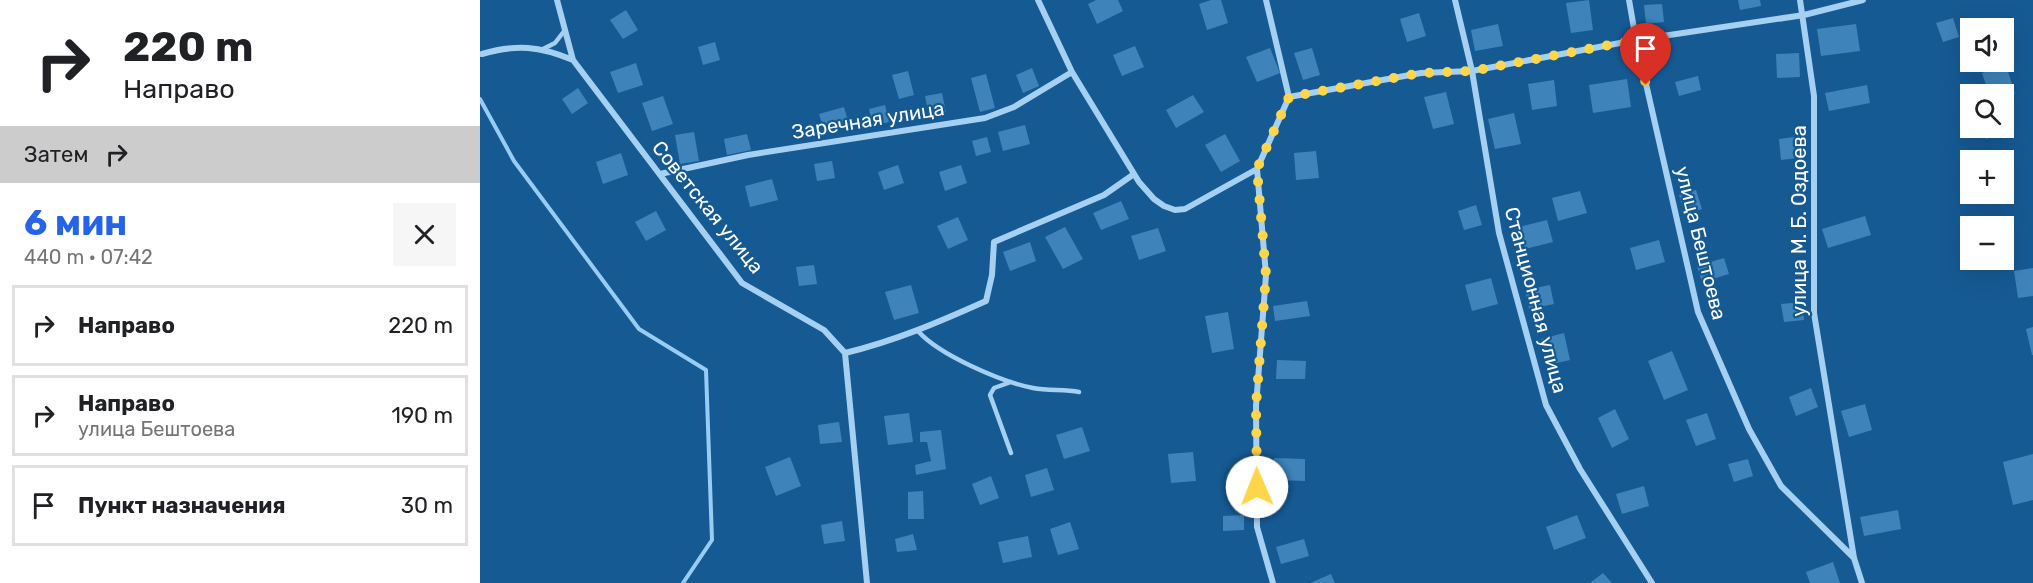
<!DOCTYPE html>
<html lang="ru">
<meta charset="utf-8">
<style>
body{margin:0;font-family:Rubik,sans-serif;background:#f6f6f6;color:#202124;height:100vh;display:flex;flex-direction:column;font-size:22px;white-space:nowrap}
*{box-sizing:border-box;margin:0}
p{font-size:20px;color:#757577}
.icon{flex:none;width:33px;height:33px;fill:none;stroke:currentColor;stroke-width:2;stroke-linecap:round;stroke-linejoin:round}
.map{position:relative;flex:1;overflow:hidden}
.details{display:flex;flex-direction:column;background:#fff;width:480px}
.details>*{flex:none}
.guide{background:#fff;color:#202124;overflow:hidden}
.controls{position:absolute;left:1480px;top:18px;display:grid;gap:12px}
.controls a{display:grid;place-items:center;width:54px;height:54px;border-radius:0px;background:#fff;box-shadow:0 6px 24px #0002;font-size:30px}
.pin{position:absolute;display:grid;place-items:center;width:51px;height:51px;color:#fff;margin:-62px -26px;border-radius:50% 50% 50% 0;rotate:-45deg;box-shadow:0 0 6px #0007}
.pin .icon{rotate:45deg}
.me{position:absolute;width:66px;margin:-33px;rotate:359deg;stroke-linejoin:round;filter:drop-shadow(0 0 4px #0008)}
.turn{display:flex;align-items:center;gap:21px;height:126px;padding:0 24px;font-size:27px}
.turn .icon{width:78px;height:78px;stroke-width:2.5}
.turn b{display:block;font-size:42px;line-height:51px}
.then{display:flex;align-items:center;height:57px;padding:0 24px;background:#0003;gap:12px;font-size:22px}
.round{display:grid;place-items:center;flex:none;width:63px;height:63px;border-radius:0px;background:#f6f6f6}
.overview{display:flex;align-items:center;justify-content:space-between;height:102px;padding:0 24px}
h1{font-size:36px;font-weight:700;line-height:45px;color:#2563eb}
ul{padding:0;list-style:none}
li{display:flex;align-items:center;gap:18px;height:81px;margin:0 12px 9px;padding:0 12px;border:3px solid #e0e0e0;border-radius:0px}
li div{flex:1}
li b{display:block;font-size:22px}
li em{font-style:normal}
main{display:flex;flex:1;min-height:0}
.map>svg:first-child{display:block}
</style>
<main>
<section class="details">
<div class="guide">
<div class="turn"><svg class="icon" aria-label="right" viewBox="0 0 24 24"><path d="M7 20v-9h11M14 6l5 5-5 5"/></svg><div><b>220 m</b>Направо</div></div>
<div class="then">Затем<svg class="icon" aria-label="right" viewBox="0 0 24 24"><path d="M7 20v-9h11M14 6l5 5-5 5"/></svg></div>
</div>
<div class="overview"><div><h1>6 мин</h1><p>440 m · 07:42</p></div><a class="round"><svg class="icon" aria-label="close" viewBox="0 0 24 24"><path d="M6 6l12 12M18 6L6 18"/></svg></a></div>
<ul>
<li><svg class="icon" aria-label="right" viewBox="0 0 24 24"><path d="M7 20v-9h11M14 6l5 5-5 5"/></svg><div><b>Направо</b></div><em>220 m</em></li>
<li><svg class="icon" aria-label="right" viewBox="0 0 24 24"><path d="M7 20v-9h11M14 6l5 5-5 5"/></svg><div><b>Направо</b><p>улица Бештоева</p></div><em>190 m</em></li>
<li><svg class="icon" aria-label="arrive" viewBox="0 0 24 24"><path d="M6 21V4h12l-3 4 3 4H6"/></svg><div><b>Пункт назначения</b></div><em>30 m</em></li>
</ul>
</section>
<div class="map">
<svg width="1553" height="583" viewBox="0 0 1553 583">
<rect width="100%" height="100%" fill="#165a94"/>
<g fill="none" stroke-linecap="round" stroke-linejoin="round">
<!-- stream -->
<path stroke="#98ccf4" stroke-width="4" d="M0,99L34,161L159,329L226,370L232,540L203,583"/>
</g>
<!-- building -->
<path fill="#3e84bb" d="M616,0H638L643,11L617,24L608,4Z
M731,0H741L748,23L727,30L719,4Z
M1109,0L1113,30L1091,33L1086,3Z
M1258,0H1280L1281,6L1260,10Z
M1182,4L1184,22L1166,24L1164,5Z
M146,10L158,30L143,39L130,20Z
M939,13L946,36L927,42L920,19Z
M1473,18L1479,37L1463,42L1456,23Z
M1018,24L1023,46L995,51L991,30Z
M1376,24L1380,51L1341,56L1337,29Z
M235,42L240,60L223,65L218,47Z
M655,46L664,67L642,76L633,55Z
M790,48L800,73L777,82L766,57Z
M832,48L840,75L823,80L814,53Z
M1319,53L1320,77L1297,78L1296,54Z
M156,63L163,85L138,93L130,72Z
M1526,65L1535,94L1524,98V94H1509L1502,73Z
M552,68L559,86L543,93L536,75Z
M428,71L434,95L419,99L412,75Z
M506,74L515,108L500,112L491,78Z
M1218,76L1221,90L1199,96L1195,82Z
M1147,79L1151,107L1113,113L1109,85Z
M1074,80L1077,106L1052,110L1048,84Z
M1387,85L1390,103L1349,111L1345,93Z
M98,88L108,103L92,114L82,99Z
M966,92L974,124L953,129L944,97Z
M462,93L466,112L449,116L445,96Z
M713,95L724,112L696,128L686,110Z
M183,96L193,124L172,131L162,103Z
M405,105L409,122L393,126L389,109Z
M364,107L369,124L344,130L339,114Z
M1034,113L1041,144L1015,149L1008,119Z
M1525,119L1528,132L1506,139L1502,128H1524Z
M545,125L550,144L523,151L518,132Z
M214,132L219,161L200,164L195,135Z
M267,134L271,150L247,155L244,139Z
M745,134L760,161L741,172L725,145Z
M1322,136L1325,157L1301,160L1299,139Z
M507,137L511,152L496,156L492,141Z
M836,151L839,178L816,180L814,153Z
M141,153L148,175L123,184L116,162Z
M352,161L355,178L337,181L334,164Z
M418,165L424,183L404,190L398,172Z
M481,165L487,183L465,191L459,172Z
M292,179L298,200L270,207L265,186Z
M1216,190L1222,209L1205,214L1199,195Z
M1100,191L1107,213L1078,221L1072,198Z
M641,201L649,219L621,230L613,213Z
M996,205L1002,225L984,230L978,211Z
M176,211L186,230L166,241L155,222Z
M1385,216L1391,235L1348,248L1342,229Z
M478,217L488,240L468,249L457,226Z
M1067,220L1073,242L1045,249L1039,227Z
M585,227L603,259L583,269L565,237Z
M678,228L686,251L659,260L651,236Z
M1179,240L1185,262L1156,270L1150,248Z
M550,242L556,261L530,271L523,252Z
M1244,258L1249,274L1222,282L1217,266Z
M334,265L337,284L319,286L316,267Z
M1553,268V296L1538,298L1534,271Z
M1011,278L1018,304L992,311L985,285Z
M431,285L439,313L414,320L405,292Z
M1070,285L1074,304L1049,309L1045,290Z
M827,301L830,316L795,321L793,306Z
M1322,302L1324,320L1304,322L1301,304Z
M748,312L754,349L732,353L725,316Z
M1553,327V355H1552L1546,329Z
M1084,333L1090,360L1068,365L1061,339Z
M1192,351L1208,390L1184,400L1168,361Z
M797,360L826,361L825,379H796Z
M1331,388L1338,407L1316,416L1309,397Z
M1385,404L1392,430L1369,437L1361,411Z
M1135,409L1149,439L1132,448L1118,418Z
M429,413L433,442L408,445L404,416Z
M1227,413L1236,439L1216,446L1206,420Z
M359,422L362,442L340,444L338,425Z
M602,427L610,451L584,459L576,435Z
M461,430L466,469L436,475L435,465L451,461L447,442H440V432Z
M713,452L716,481L691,483L688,454Z
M1553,454V500L1533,505L1523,462Z
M310,457L321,486L296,496L285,467Z
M794,458L825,459V481L794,480Z
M1268,459L1273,476L1254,482L1248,464Z
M567,468L574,490L551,497L545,475Z
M511,476L519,498L500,505L492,484Z
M1164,486L1169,506L1142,514L1136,494Z
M443,491L444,519H428V492Z
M1418,510L1421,529L1384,536L1380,517Z
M764,515V530L743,531V516Z
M1097,515L1106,538L1074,550L1066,527Z
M362,521L365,541L344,544L341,525Z
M590,522L599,549L578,555L570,529Z
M433,534L437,550L417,552L415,539Z
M548,536L552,557L523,563L518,542Z
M824,539L829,556L801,564L796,547Z
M1353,562L1360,583H1330L1326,572Z
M1123,573L1132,583H1110Z
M851,574L855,583H830Z"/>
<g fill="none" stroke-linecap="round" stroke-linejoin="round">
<!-- service -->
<path stroke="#a5d0f1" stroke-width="4.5" d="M63,49L75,43L85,30
M438,331C459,355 522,382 553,388C569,391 584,389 599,392
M531,382L514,388L510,395L531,453"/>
<!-- minor -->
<path stroke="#a5d0f1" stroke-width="6" d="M77,0L93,60
M558,0L592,72L659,182L674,199L684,206L695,210L705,209L777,169
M786,0L809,97L777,169L786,275L776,406L777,527L793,583
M975,0L992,71L1019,233L1066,405L1100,469L1172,583
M1149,0L1156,40L1218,312L1269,429L1301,486L1374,558
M1320,0L1334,96V313L1374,558L1382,583
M2,54C37,44 59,46 93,60L262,283L344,330L365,353L387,583
M809,97L941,73L992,71L1156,40L1324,15L1383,0
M180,174L268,155L505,118L534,107L592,72
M365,353C415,341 459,322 506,301L512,275L514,242L624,195L654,174"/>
</g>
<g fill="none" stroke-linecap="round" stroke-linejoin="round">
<!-- route -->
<path stroke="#ffd54a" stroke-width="10" stroke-dasharray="0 18" d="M777,487L776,406L786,275L777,169L809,97L941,73L992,71L1156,40L1166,85"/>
</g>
<g text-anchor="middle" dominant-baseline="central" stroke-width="4.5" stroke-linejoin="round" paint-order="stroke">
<!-- street labels -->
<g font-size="20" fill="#fff" stroke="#165a94">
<text transform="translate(388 120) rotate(-9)">Заречная улица</text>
<text transform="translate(228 207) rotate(51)">Советская улица</text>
<text transform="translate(1319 221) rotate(-90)">улица М. Б. Оздоева</text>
<text transform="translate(1221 243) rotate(76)">улица Бештоева</text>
<text transform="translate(1056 300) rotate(75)">Станционная улица</text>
</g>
</g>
</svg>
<div class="controls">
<a><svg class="icon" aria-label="sound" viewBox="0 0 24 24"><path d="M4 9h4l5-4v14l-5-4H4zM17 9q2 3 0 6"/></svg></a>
<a><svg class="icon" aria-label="search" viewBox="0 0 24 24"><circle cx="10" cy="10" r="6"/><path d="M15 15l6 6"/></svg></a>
<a>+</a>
<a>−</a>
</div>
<div class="pin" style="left:1166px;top:85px;background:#d93025"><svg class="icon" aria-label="arrive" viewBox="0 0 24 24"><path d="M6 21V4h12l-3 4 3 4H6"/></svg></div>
<svg class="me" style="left:777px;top:487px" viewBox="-20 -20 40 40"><circle r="19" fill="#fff"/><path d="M0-13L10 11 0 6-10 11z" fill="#ffd54a"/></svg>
</div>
</main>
